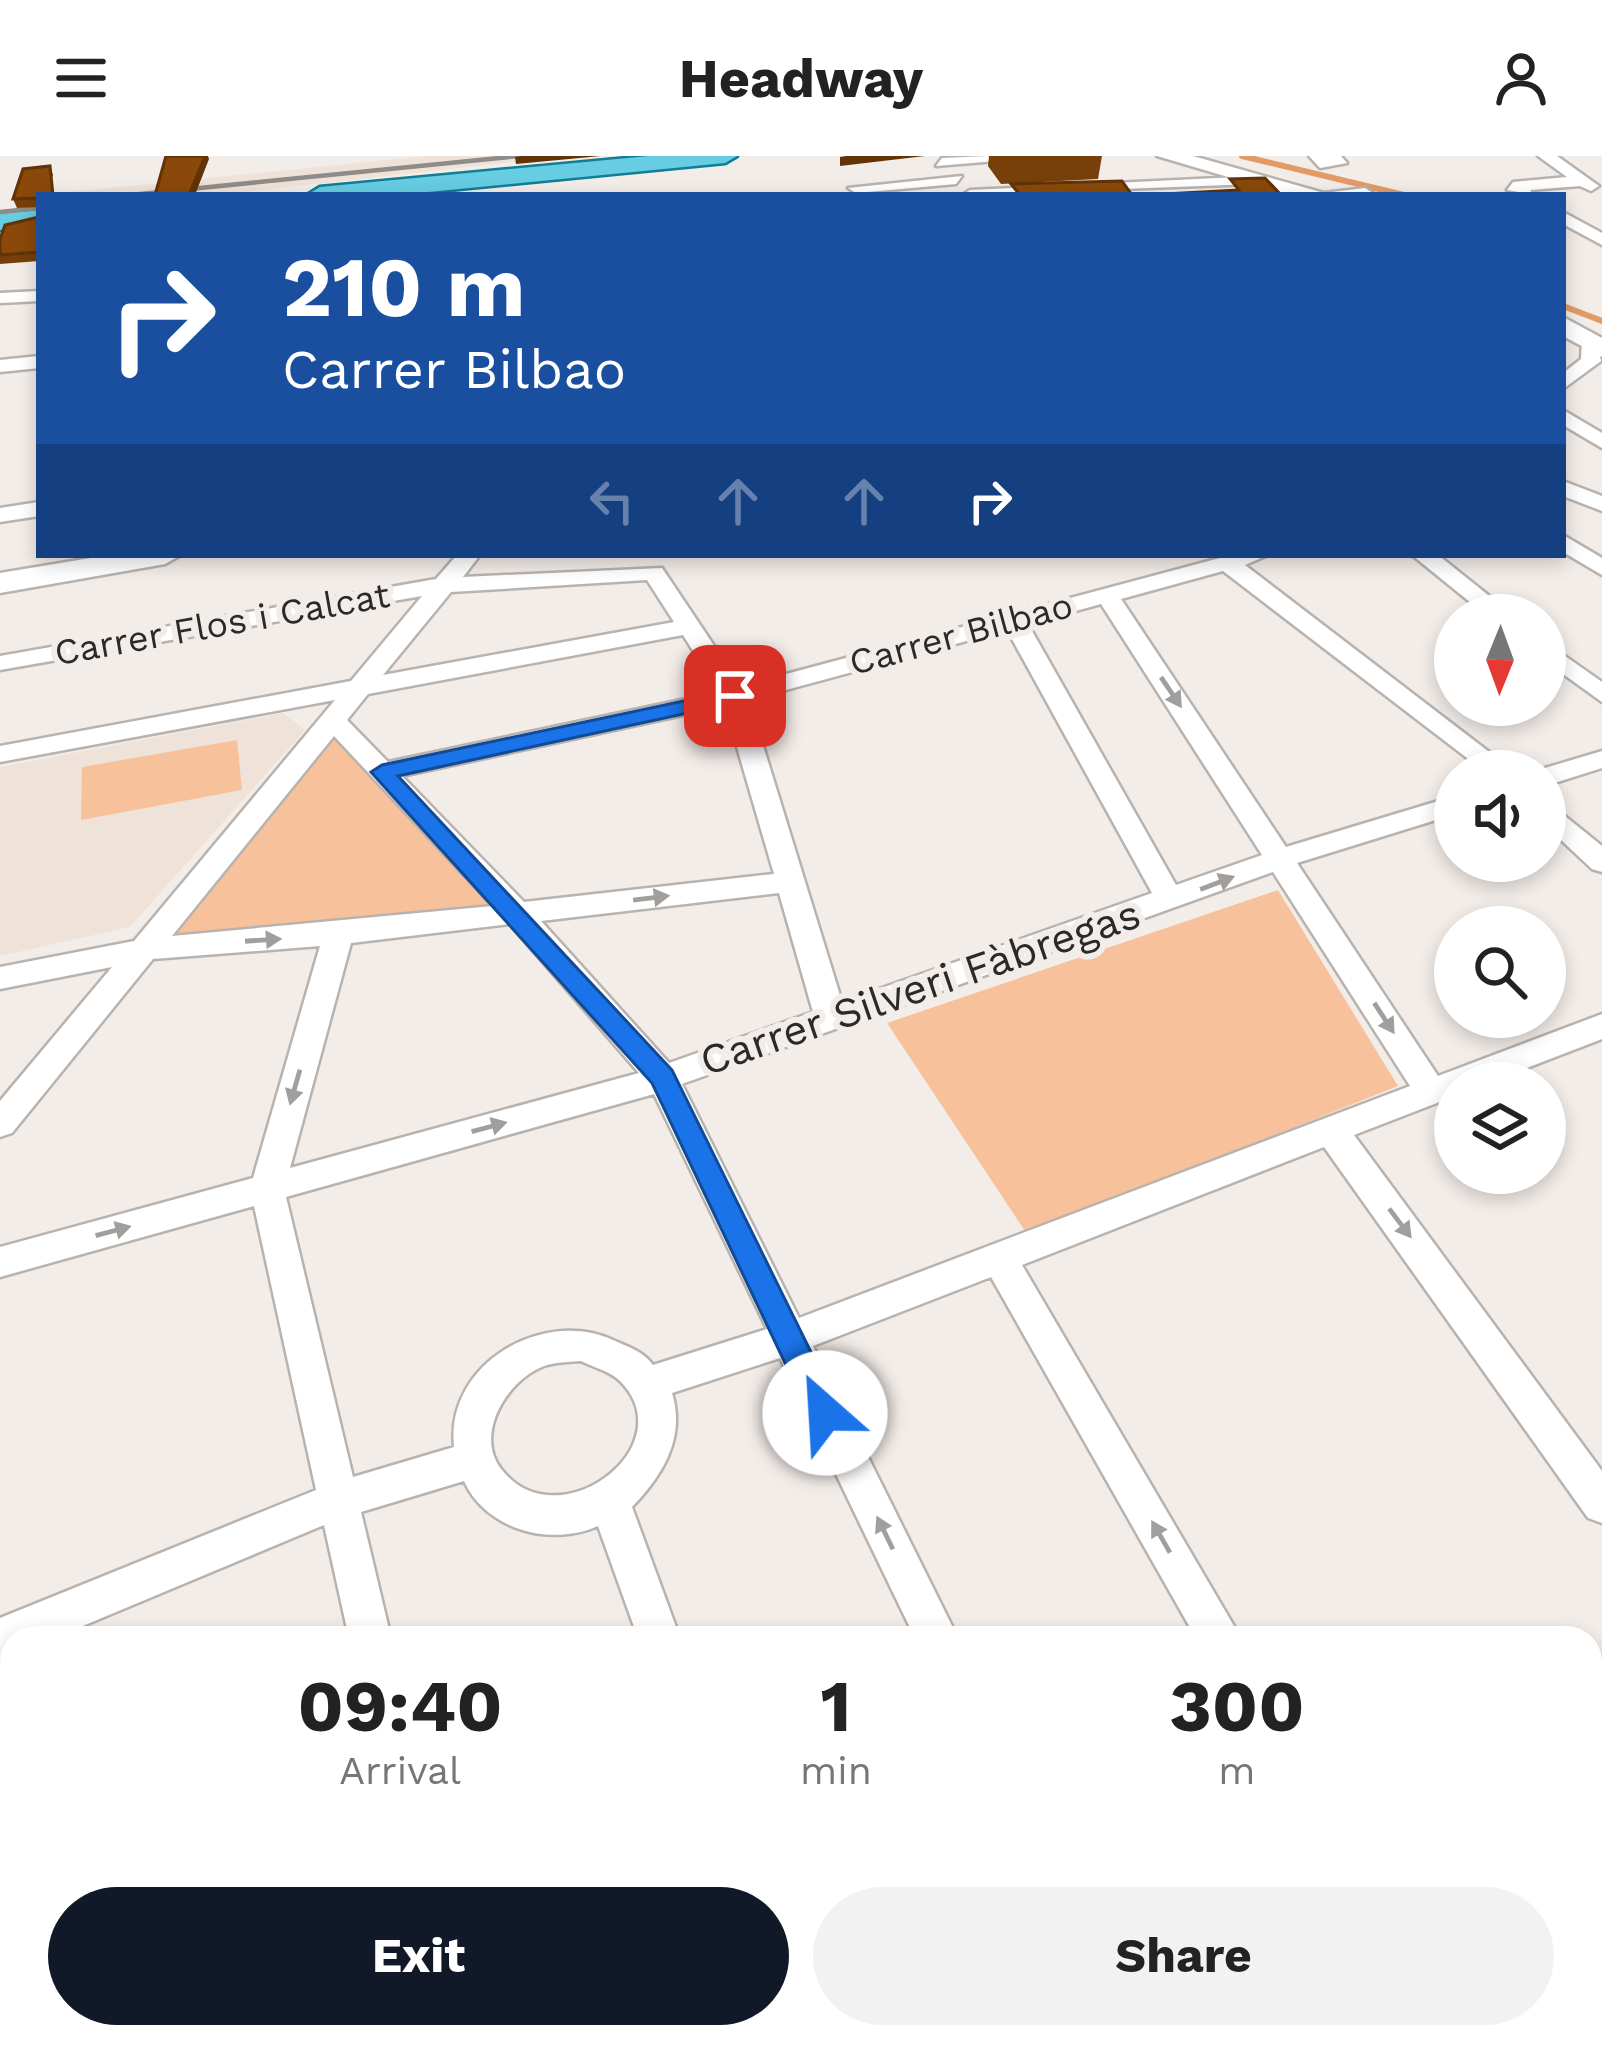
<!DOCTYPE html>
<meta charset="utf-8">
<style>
body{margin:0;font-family:"Work Sans",sans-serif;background:#f2f2f2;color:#222;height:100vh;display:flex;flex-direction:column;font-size:45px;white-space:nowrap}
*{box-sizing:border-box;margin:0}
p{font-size:39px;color:#767676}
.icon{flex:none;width:66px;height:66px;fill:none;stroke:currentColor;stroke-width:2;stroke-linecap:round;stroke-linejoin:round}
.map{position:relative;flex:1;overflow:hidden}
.side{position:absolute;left:0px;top:1470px;width:1602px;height:423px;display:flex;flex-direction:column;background:#fff;border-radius:36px 36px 0 0;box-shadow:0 6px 18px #0003}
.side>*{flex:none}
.guide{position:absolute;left:36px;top:36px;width:1530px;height:366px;border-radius:0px;box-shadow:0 6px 18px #0003;background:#1a4fa0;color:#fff;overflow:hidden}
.needle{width:78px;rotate:181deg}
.controls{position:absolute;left:1434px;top:438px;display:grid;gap:24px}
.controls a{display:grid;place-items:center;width:132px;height:132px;border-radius:50%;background:#fff;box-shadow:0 6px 18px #0003;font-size:60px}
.pin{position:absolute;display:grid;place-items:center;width:102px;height:102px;color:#fff;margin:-51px;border-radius:24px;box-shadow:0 6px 18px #0006}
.me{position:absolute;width:132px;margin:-66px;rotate:334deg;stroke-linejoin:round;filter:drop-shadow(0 0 9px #0008)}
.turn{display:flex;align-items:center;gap:42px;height:252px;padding:0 48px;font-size:54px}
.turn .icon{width:156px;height:156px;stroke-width:2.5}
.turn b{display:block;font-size:84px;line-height:102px}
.lanes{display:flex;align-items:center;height:114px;padding:0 48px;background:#0003;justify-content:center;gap:60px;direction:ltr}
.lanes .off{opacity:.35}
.eta{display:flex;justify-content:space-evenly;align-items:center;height:204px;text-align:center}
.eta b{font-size:72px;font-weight:700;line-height:84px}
.cta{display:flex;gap:24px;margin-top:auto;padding:24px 48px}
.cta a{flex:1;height:138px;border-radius:72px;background:#111827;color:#fff;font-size:48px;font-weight:700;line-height:138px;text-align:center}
.cta a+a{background:#f2f2f2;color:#222}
header{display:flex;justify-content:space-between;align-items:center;height:156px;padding:0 48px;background:#fff;font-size:54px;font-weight:700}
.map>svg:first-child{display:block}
</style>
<header><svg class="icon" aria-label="menu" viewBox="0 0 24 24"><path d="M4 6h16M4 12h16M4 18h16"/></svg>Headway<svg class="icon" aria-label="person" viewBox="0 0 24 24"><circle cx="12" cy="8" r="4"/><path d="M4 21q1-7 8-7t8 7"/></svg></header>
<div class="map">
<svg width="1602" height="1891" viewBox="0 0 1602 1891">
<rect width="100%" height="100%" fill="#f3ede9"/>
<!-- built -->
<path fill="#efe2d9" d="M426,0H566L215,39H41Z
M283,557L305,574L130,771L0,800V611Z"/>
<!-- green -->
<path fill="#f7c19c" d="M331,578L492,751L167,783Z
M237,584L242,634L81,664L82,611Z
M1278,734L1398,930L1027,1078L887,867Z"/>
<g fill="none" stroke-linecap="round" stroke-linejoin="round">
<!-- stream -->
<path stroke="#e39b66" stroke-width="6" d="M1242,0L1404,39
M1563,150L1602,165"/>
<!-- street casing -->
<g stroke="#b9b3af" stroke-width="5">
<path id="street" d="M1309,0H1341L1347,7L1320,12Z
M1538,0H1557L1599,30L1591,35L1580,30L1530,34L1534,39L1507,34L1513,26L1567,21Z
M942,2L988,0L996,5L936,10Z
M962,20L956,28L856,37L848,32Z
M1260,20L1254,28L962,39L970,34Z
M1563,56L1602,77V89L1563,68Z
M39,135V145L0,147V137Z
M1582,181H1596L1601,205L1563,233V217L1581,203Z
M39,200V212L0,216V204Z
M1563,254L1602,277V292L1563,269Z
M1563,325L1602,340V355L1563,340Z
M39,346V360L0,366V352Z
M1563,379L1602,402V419L1563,396Z
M457,399H480L463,421L662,412L741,530L1231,399H1268L1245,409L1514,615H1484L1223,415L1121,443L1286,691L1455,640V658L1297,707L1438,920L1602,858V883L1488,927H1455V940L1354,979L1602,1315V1367L1588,1362L1324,991L1022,1109L1241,1482H1196L991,1121L813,1190L958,1482H915L780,1202L672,1237C686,1282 662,1320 632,1351L680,1482H638L598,1370C551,1391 486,1374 464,1325L361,1356L391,1482H349L324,1369L54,1482H12V1499L0,1504V1462L316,1334L254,1050L0,1121V1091L253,1022L320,790L153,803L12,977L0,981V945L112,811L0,833V811L134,785L335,544L0,606V590L351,525L422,440L0,514V500L436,423ZM647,424L674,466L383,519L451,436ZM1101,448L1262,699L1176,729L1028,468ZM1007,474L1152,737L842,846L749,544ZM683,479L719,536L388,606L347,564L368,538ZM725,550L774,718L524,746L402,620ZM334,580L493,750L172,780ZM1273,716L1410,930L799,1162L682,928ZM779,737L813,856L669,907L541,765ZM510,768L639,917L290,1012L351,787ZM654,938L767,1173L653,1209C643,1195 628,1191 613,1184C544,1152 445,1207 454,1291L353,1321L286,1041ZM581,1205C593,1211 612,1216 621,1226C684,1291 558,1385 502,1314C473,1279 507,1224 544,1210C555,1206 569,1206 581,1205Z
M1412,399H1438L1513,459H1486Z
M1545,486L1602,526V546L1545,505Z
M1602,595V612L1545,630V615H1535Z
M1545,644L1602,690V716L1592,713L1545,669Z
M1590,1756L1602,1758V1802L1590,1804Z
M439,1881H489L492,1891H442Z
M781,1881H831L835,1891H785Z
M862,1881H934L930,1891H858Z
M1108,1881H1159L1163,1891H1112Z
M1427,1881H1479L1483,1891H1431Z"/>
</g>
<!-- secondary casing -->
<g stroke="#b9b3af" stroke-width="5">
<path id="secondary" d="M1157,0H1193L1324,37L1365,32L1376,39H1289Z
M1563,161L1602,182V201L1563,180Z
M109,399H181L165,408L0,437V417Z"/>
</g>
<!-- primary casing -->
<g stroke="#117e94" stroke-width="5">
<path id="primary" d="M649,0H737L725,7L398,39H307L320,31Z
M39,54V70L0,74V58Z"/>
</g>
<!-- street -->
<use href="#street" fill="#fff" fill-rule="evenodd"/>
<!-- secondary -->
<use href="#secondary" fill="#fff" fill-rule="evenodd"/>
<!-- primary -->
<use href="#primary" fill="#67cde2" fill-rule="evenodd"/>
<!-- rail -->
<path stroke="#8f8b88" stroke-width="4.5" d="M130,39L519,0
M0,56L39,52"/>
</g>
<!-- wall -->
<path fill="#773f09" d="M989,0H1102L1098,23L1001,28L988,10Z
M50,10L53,19L39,51L17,52L13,43Z
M39,61V105L0,108V83Z"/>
<!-- shaded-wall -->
<path fill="#613307" d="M205,0H208L209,3L195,39H189Z
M521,0H601L516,8L515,1Z
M846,0H925L840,10V1Z"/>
<!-- building -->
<path fill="#8a490a" stroke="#613307" stroke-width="3" d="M166,0H205L189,39H155Z
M50,10L53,39H39V44V42L13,43L23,13Z
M1265,22L1281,39H1145L1239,34L1230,23Z
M1122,25L1132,39H1020L1011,28Z
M39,61V96L0,99V83L5,69Z"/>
<!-- one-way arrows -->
<defs><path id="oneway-solid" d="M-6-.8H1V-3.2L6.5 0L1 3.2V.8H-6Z" transform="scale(3)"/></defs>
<g fill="#a09f9e">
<use href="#oneway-solid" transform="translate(1171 536) rotate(56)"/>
<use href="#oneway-solid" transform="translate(1217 727) rotate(-21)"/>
<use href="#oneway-solid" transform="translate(651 742) rotate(-7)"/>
<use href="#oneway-solid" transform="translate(263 784) rotate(-4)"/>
<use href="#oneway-solid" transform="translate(1384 862) rotate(57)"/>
<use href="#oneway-solid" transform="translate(295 931) rotate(106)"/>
<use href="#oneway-solid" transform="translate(489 971) rotate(-15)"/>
<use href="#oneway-solid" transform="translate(1400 1067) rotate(53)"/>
<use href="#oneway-solid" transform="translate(113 1075) rotate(-15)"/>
<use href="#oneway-solid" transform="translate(885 1377) rotate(-116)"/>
<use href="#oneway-solid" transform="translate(1161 1381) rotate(-120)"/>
</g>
<!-- route -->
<path fill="#1a73e8" stroke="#114b97" stroke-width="3" d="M735,534L743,536V545L398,620L672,914L841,1257L836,1268L825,1272L814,1268L652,927L371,616L382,609Z"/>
<g text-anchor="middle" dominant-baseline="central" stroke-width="12" stroke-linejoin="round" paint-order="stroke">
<!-- far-street labels -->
<g font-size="36" fill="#2c2a28" stroke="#f3ede9">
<text transform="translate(222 468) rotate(-10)">Carrer Flos i Calcat</text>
<text transform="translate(961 478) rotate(-15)">Carrer Bilbao</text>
</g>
<!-- street labels -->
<g font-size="42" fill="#2c2a28" stroke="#f3ede9">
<text transform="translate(920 831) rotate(-19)">Carrer Silveri Fàbregas</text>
</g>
</g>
</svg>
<div class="controls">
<a><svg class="needle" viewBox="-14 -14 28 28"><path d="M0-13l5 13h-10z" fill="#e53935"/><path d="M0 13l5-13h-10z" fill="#767676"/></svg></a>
<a><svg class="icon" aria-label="sound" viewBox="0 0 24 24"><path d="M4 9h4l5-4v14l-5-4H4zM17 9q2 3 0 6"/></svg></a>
<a><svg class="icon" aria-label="search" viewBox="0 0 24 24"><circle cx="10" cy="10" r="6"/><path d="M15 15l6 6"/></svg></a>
<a><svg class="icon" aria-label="layers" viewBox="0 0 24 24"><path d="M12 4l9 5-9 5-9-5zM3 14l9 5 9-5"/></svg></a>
</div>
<div class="pin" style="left:735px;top:540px;background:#d93025"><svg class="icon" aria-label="arrive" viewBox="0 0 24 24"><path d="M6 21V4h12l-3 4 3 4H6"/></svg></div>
<svg class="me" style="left:825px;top:1257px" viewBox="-20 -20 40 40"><circle r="19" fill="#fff"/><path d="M0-13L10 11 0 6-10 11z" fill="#1a73e8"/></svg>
<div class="guide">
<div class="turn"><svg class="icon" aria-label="right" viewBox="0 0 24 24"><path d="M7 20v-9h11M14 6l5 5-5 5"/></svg><div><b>210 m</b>Carrer Bilbao</div></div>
<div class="lanes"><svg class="icon off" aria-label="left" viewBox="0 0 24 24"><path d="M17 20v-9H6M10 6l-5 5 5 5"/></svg><svg class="icon off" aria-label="ahead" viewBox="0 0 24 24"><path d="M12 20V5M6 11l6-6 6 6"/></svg><svg class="icon off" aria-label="ahead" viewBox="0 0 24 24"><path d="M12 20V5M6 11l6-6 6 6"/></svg><svg class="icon" aria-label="right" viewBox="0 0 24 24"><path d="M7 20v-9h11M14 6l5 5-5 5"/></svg></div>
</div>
<section class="side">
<div class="eta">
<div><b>09:40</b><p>Arrival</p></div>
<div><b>1</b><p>min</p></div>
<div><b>300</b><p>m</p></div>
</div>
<div class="cta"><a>Exit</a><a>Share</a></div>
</section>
</div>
